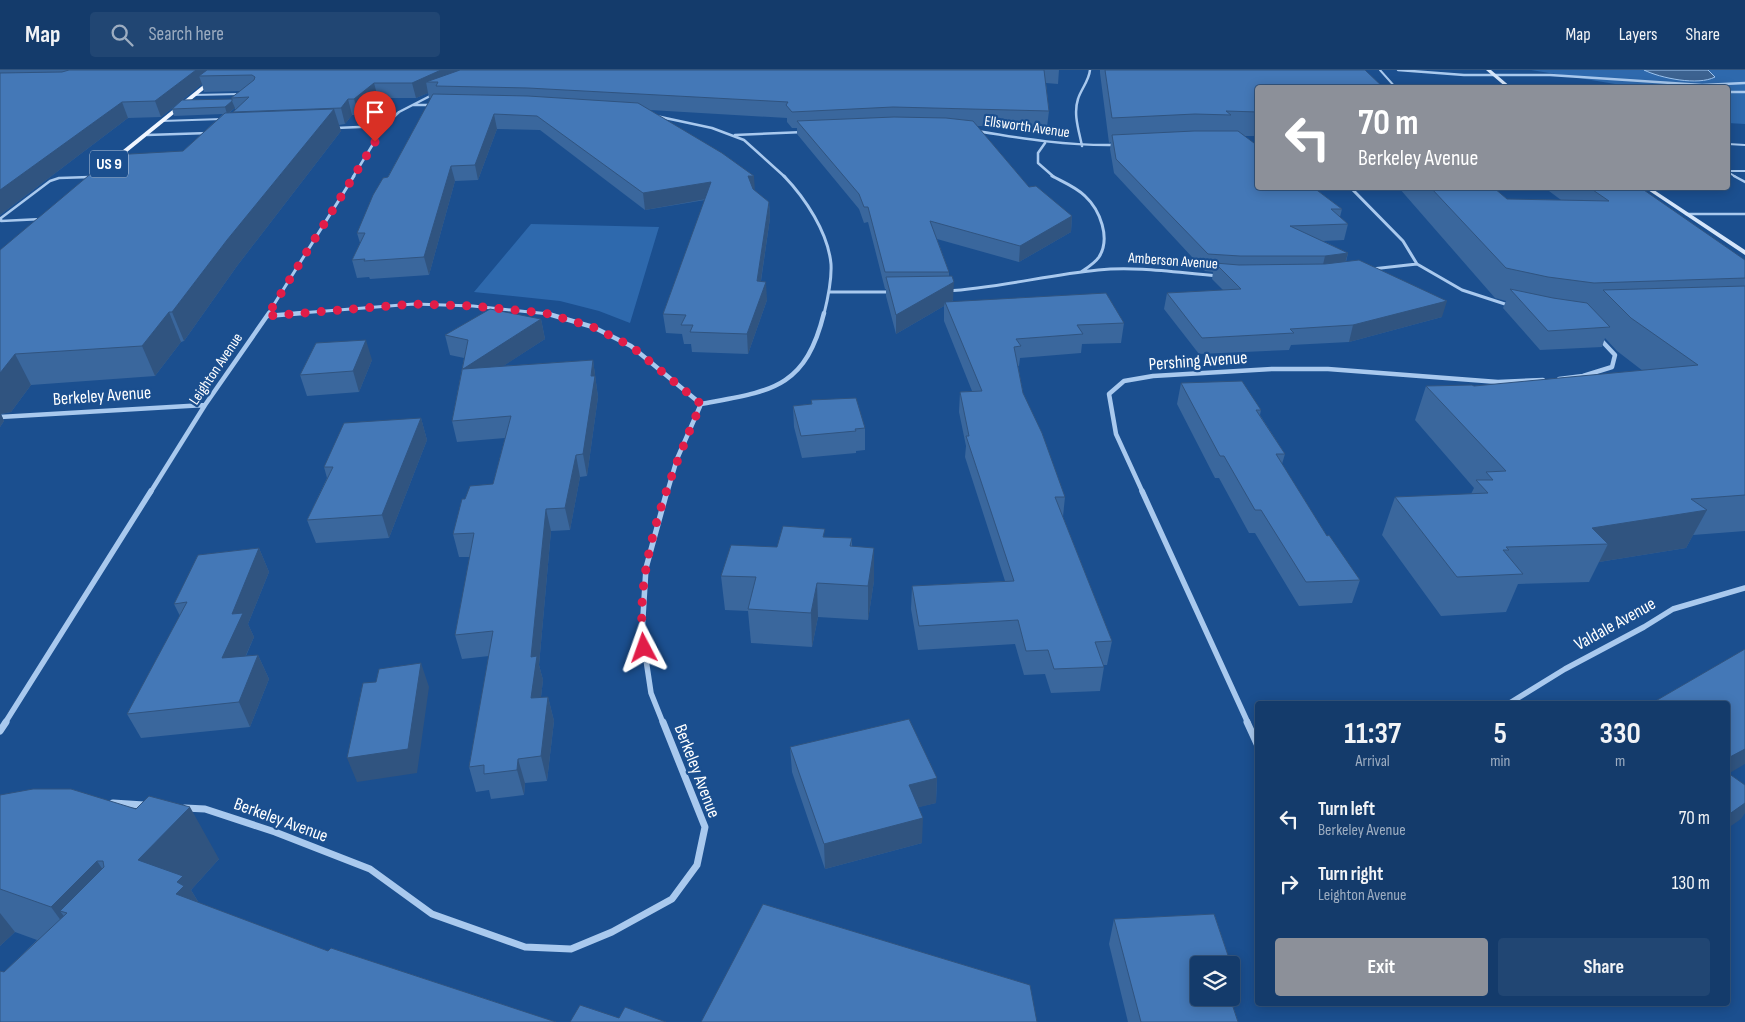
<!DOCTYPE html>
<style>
body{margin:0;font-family:"Sofia Sans Condensed",sans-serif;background:#214673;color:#f1f3f6;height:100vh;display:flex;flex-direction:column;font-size:19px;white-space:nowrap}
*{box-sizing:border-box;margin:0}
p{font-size:16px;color:#9dadc1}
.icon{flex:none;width:28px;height:28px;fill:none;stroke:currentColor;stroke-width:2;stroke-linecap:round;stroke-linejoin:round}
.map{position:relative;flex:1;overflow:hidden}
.sheet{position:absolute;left:1255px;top:631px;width:475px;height:305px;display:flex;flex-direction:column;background:#143b6b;border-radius:5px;box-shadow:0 2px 12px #0003,0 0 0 1px #33557e}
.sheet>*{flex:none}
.banner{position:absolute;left:1255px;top:15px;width:475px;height:105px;border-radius:5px;box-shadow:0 2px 12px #0003,0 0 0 1px #33557e;background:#8c9099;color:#fff;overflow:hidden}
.buttons{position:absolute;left:1190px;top:886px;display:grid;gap:10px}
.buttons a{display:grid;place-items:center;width:50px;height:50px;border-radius:5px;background:#143b6b;box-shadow:0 2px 12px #0003,0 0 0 1px #33557e;font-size:25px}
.pin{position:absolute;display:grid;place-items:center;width:42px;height:42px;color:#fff;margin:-51px -21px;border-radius:50% 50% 50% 0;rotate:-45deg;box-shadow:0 0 5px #0007}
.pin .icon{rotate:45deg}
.me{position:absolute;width:55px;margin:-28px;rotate:356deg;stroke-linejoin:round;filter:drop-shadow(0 0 4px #0008)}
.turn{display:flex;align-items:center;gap:18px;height:105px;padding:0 20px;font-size:22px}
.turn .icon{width:65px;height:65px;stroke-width:2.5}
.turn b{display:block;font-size:35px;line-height:42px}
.eta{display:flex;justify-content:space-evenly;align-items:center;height:85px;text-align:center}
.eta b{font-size:30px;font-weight:700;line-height:35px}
.primary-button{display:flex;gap:10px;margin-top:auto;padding:10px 20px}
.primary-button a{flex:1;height:58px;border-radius:5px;background:#8c9099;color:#fff;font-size:20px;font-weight:700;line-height:58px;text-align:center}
.primary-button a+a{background:#214673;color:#f1f3f6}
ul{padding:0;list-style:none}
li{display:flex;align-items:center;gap:15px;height:65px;padding:0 20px}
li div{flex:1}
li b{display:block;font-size:19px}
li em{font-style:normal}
header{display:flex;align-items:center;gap:30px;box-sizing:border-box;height:70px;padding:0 25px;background:#143b6b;border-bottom:1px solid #33557e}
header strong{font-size:24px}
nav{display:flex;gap:28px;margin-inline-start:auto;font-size:18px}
.search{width:350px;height:45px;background:#214673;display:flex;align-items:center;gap:12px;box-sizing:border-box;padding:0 18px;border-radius:5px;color:#9dadc1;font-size:19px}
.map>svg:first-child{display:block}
</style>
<header>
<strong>Map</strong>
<div class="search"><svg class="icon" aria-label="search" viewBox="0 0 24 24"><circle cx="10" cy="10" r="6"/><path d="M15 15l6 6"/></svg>Search here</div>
<nav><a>Map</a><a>Layers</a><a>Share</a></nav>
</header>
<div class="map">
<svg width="1745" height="952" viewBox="0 0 1745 952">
<rect width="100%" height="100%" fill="#1b4f8f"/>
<!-- green -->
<path fill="#2e69ad" d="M1531,0H1745V54L1728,53V18L1633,17Z
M531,154L659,157L630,253L599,241L560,231L474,222Z"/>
<!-- water -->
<path fill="#3c6290" stroke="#9cc4f0" d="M1644,0H1708L1715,7C1698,16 1660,8 1644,0Z"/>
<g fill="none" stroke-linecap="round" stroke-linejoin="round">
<!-- service-far1 -->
<path stroke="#a9c9ee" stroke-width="2" d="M1380,0L1396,18
M194,25L239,24
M162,51L222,49
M1728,74L1745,75
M1728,101H1745
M1728,102L1736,107"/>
<!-- service -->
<path stroke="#a9c9ee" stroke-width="2.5" d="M1734,106L1745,112
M1686,144H1745
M42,149L1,151V148L50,111L59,108L90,107"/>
<!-- minor-far4 -->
<path stroke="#a9c9ee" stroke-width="2.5" d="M1398,0L1464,5H1550L1702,15L1745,13
M1728,22H1745
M414,35H433
M656,46L712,58L744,70L785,107
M335,58L384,56
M977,61C1024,69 1069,76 1117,75
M147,65L209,63
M735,65L804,62
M1045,73L1038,83V93L1054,107
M1082,76C1079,61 1073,44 1078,29C1081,19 1089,11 1090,0
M353,107L384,56L399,42L434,24"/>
<!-- minor-far3 -->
<path stroke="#a9c9ee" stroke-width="3" d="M784,106C805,128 828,162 831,194C832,211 828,228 824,244
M1052,106C1063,112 1076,117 1085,126C1100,140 1111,168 1099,187C1095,193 1087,198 1081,202
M1351,118L1403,171L1417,194
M1372,199L1417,194L1462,220L1511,236
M947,221C998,218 1047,205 1098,200C1138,196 1179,203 1219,206
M829,222H891
M268,244L354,106
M288,244L414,234L473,236L549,244"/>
<!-- minor-far2 -->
<path stroke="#a9c9ee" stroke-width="4.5" d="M545,243L593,257L631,276L701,334L677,389L667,423
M267,246L303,243
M1559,309L1583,306L1612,297L1615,285L1600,269
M701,334C770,321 805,320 824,243
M0,347L205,335
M150,423L205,335L269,243
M1143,423L1116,364L1109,324L1124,311L1153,306L1272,299H1328L1498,312L1543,310"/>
<!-- minor-far1 -->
<path stroke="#a9c9ee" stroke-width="5.5" d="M1142,421L1248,653
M1508,634L1565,599L1644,557L1673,539L1745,518
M5,653L151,421
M663,653L651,623L642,563L646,498L667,421"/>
<!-- minor -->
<path stroke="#a9c9ee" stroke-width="7" d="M1247,652L1258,676
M0,661L6,652
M113,733L144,735
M185,738L205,739L275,762L370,799L432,844L525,877L571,879L612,862L672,829L697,795L705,757L663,652"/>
<!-- secondary -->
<path fill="#d6e6fa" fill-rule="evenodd" d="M1486,0H1491L1512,18H1507Z
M1645,118H1651L1745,180V185Z"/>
<!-- primary -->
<path fill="#f0f6ff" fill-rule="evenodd" d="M222,0H228L111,95H107V93Z"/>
</g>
<!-- wall -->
<path fill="#3a679d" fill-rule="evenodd" d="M0,0H1059L1058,14L1046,13L1049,41L1047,57L977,56L1029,117L1072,146L1071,162L1019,192L937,169L949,202V206L953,230L951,232L1124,253L1121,273L1082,274L1081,283L1020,288L1019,296H1018L1023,323L1065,427L1063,447L1112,571L1107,595H1103L1104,597L1100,621L1051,623L1045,604L1024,605L1015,574L918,580L911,539L912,516L1005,511L965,387L966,376L959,342L960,322L972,321L944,251V236L896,264L886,226V219H885L868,152L864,153L859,139L797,64V58H792L787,52V48L650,40L769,132L770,148L761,211L767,230L748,284L692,282L691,274H684L682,264L666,263L663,244L705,130L645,140L540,60L497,59L478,110L455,111L429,205L370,209L369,207L357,208L352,190L360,173L357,163L431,28H429L428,23L416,28H378L359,45H352L345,54L339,55L341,61L237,196L184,271L181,272L155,306L31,315L11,342L1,344L4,351L0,357V180L183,81L223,44L174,46L172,39L232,29L231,28L240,21L204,22L202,14L161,47L128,48L0,145ZM235,38V40L233,42L234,43H229Z
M1100,0H1365L1258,18V66H1244L1342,139L1340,147L1348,154L1344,170L1323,171L1348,183L1346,192L1442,247L1349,272L1291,275L1289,280L1199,284L1164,239L1167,223L1223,220L1212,209L1213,202L1205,201L1114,103L1110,79L1111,72L1109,73L1100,3Z
M1399,118H1494L1507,129L1561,130L1545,118H1641L1745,190V461L1693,465L1686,478L1599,492L1589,512L1518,514L1506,542L1441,546L1382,465L1395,427L1471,424L1474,418L1415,350L1426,316H1474L1643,301L1617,281L1605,268L1602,277L1540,280L1503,238L1506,231L1495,228Z
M541,249L545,269L503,296L593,290L598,327L587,406L580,407L570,460L551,461L539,595L543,610L541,627H548L554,651L547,711L525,713L524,725L491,729L489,720L476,722L469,697L489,586L462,589L455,565L470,487H459L453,464L465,429L493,414L505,368L457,372L452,351L464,288L450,285L445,265Z
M372,290L359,322L307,326L300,305Z
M1181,313L1261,340L1260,345L1285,384L1282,394L1327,466L1360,510L1352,533L1299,536L1255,463H1249L1219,408H1215L1177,334Z
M811,330L865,358V380L856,381V383L802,388L794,357L793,336L811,334Z
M421,348L427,370L389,468L316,473L307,450L327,408L324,397Z
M825,467L852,468V476L874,511L868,550L818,547L812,577L751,573L748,541L725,540L721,506L777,477Z
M259,478L269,502L248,554L254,567L246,586L258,585L269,609L250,657L141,668L127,644L180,546L174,534Z
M790,677L937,708L936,733L918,737L922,773L825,799L792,702Z
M0,725L219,789L191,820L199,833L328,881L556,952L4,902L37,870L15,862L0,876Z
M1214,844L1239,918L1233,936L1238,952H1128L1109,874L1114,849ZM1199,895H1231V928H1199Z"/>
<!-- shaded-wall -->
<path fill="#305480" d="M196,0H220L199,6L202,14L161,47L155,31Z
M441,0H486L426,12L428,23L416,28L412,13Z
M374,13L378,28L359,45L354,29Z
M348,29L352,45L345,54L341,38Z
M232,31L235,38L227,44L225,37Z
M122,32L128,48L0,145V120Z
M334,39L341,61L237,196L184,271L172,242L227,170Z
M494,44L497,59L478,110L475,95Z
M451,96L455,111L429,205L424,187Z
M748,106H754L755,122H750Z
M711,112L712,128L645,140L643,123Z
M769,132L770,148L758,230L757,211Z
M1072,146L1071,162L1019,192L1020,176Z
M1348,183L1343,200L1321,203L1325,186Z
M766,212L767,230L748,284L747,264Z
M954,212L953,230L946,235L945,232L944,236L896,264V245Z
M1447,231L1442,247L1349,272L1353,255Z
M169,242L181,272L155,306L142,276Z
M541,249L545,269L468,319L463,299Z
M366,270L372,290L359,322L353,301Z
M15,284L31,315L11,342L1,344L4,351L0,357V303Z
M593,290L598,327L587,406L583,384Z
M421,348L427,370L389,468L382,445Z
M576,385L580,407L570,460L565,438Z
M546,439L551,461L539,595L543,610L538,653L531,628V587Z
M1707,440L1686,478L1599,492L1608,474L1592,458Z
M259,478L269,502L248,554L254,567L234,612L222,588L232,544Z
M874,478V511L868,550V516Z
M817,513L818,547L812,577L811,543Z
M258,585L269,609L250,657L239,632Z
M421,593L429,617L417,703L357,712L347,688Z
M548,627L554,651L547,711L541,686Z
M1745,679V694L1728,704V688Z
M518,689L525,713L524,725L517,700Z
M937,708L936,733L908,740L909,715Z
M1745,733V743L1741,749L1728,758V745Z
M190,737L219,789L191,820L214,858L138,790Z
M923,748L922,773L825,799L824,774Z
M97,791L132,843L60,841L93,885L89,889L51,837Z
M0,843L15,862L0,876Z"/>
<!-- building -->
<path fill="#4478b7" stroke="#305480" d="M69,0H196L155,31L122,32L0,120V3L62,2Z
M207,0H441L412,13H374L354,29H348L341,38L233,42L249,27L231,28L254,10L255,7L252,5L199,6Z
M460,0H1044L1049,41L893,37L792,42L786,35L788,32L528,18L436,16L438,12H426Z
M1105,0H1365L1384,18H1258V42L1226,41L1231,45L1195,44L1112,48Z
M433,24L528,26L638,33L722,83L754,106H748L753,119L769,132L757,211L766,212L747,264L690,262L693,255H681L686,245L663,244L711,112L643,123L537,46L494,44L475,95L451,96L424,187L364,191L365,189L352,190L365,163H357L373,125L383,108L388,107Z
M232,29V31L225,37L172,39L182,30Z
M334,39L227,170L172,242H169L142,276L15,284L0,303V180L113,85L183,81L225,43Z
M894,47L946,48L973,51L1029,117L1036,116L1072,146L1020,176L930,151L949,202H885L868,137H864L859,124L797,51Z
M1194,61H1238L1258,76V118H1314L1342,139H1331L1348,154L1290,156L1348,183L1325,186H1240L1208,184L1116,89L1112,65Z
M1431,118H1494L1507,129L1609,131L1590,118H1641L1745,190V208L1594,213L1548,207L1506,198Z
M1359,190L1447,231L1353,255L1290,259L1294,263L1202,268L1167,223L1241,219L1215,193L1239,195L1325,194Z
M952,206L954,212L896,245L886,207Z
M1745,216V425L1691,429L1707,440L1592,458L1608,474L1506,477L1509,480H1503L1523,504L1457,507L1395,427L1488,423L1476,410H1493L1486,402L1506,401L1426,316L1472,315L1474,316L1698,295L1631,248L1603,220Z
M1510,219L1553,228L1587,233L1610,257L1548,261Z
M1106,223L1124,253L1077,255L1083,264L1016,269L1021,276L1014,277L1023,323L1042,363L1065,427H1055L1112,571L1095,572L1104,597L1054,599L1048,580L1026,581L1018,550L919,556L912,516L1014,511L966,366H969L960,322L982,321L945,232Z
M490,239L541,249L463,299L593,290L591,306H595L583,384L576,385L565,438L546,439L531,587L537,586L531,628L548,627L541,686L518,689L517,700L484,704V695L469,697L493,561L455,565L474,463L453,464L462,429H465L470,416L493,414L511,346L452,351L468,270L445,265Z
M366,270L353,301L300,305L316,273Z
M1242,311L1261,340H1256L1285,384H1276L1327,466L1329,465L1360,510L1306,512L1261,440H1255L1224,386H1220L1181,313Z
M856,328L865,358L855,359L856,361L801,366L793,336L812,334L811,330Z
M421,348L382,445L307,450L333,397H324L344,353Z
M783,456L825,459L823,467L852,468L850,476L874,478L868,516L817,513L811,543L748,539L756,507L721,506L731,475L777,477Z
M259,478L232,544L243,543L222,588L258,585L239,632L127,644L187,532L174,534L198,485Z
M1745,579V679L1728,688V634L1652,633Z
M421,593L408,679L347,688L363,613L376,612L379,599Z
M909,649L937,708L909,715L923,748L824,774L790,677Z
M1728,703L1745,715V733L1728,745Z
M33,719H71L136,739L149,726L190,737L138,790L183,806L177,812L184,816L176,824L328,881L331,878L556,952H0V901L4,902L67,843L60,841L104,797L103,791H97L51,837L0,819V725Z
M763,834L1030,915L1037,952H701Z
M1214,844L1239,918H1231V895H1199V928H1230L1238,952H1141L1114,849Z
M580,935L619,948L625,937L666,952H570Z"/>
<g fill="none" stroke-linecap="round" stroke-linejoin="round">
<!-- route -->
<path stroke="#e11d48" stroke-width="9" stroke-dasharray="0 16.2" d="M375,72L267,246L414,234L473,236L545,243L593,257L631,276L701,334C670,406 632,498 644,578"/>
</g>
<g text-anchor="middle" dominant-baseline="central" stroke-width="4.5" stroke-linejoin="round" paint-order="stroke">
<!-- far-street labels -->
<g font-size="15" fill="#fff" stroke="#1b4f8f">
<text transform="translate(1027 57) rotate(8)">Ellsworth Avenue</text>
<text transform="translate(1173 191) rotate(4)">Amberson Avenue</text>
<text transform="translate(216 299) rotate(-56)">Leighton Avenue</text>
</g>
<!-- shield labels -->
<rect fill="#1b4f8f" stroke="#bbcadd" stroke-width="1" x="90" y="80.5" width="38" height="27" rx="4"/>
<g font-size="16" font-weight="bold" fill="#fff">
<text x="109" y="94">US 9</text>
</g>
<!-- street labels -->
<g font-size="18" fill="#fff" stroke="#1b4f8f">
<text transform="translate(1198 291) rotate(-4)">Pershing Avenue</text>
<text transform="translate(102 326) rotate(-4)">Berkeley Avenue</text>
<text transform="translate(1615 554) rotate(-29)">Valdale Avenue</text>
<text transform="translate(697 701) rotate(69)">Berkeley Avenue</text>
<text transform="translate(281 750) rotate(20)">Berkeley Avenue</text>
</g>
</g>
</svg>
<div class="buttons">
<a><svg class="icon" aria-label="layers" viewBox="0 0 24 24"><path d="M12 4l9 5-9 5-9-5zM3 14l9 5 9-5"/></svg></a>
</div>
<div class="pin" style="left:375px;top:72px;background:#d93025"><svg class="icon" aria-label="arrive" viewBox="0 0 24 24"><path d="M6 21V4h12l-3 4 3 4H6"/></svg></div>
<svg class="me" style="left:644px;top:578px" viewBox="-20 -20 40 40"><path d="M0-17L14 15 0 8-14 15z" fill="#e11d48" stroke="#fff" stroke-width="4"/></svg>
<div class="banner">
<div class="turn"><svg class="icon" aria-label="left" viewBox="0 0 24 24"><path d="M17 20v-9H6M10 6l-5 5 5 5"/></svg><div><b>70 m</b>Berkeley Avenue</div></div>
</div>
<section class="sheet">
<div class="eta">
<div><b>11:37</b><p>Arrival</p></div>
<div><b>5</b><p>min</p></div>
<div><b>330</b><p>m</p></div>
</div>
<ul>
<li><svg class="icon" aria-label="left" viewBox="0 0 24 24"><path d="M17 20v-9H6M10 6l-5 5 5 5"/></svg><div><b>Turn left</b><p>Berkeley Avenue</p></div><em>70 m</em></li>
<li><svg class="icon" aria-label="right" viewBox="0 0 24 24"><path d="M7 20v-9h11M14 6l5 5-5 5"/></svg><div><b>Turn right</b><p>Leighton Avenue</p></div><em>130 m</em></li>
</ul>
<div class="primary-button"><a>Exit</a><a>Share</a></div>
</section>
</div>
